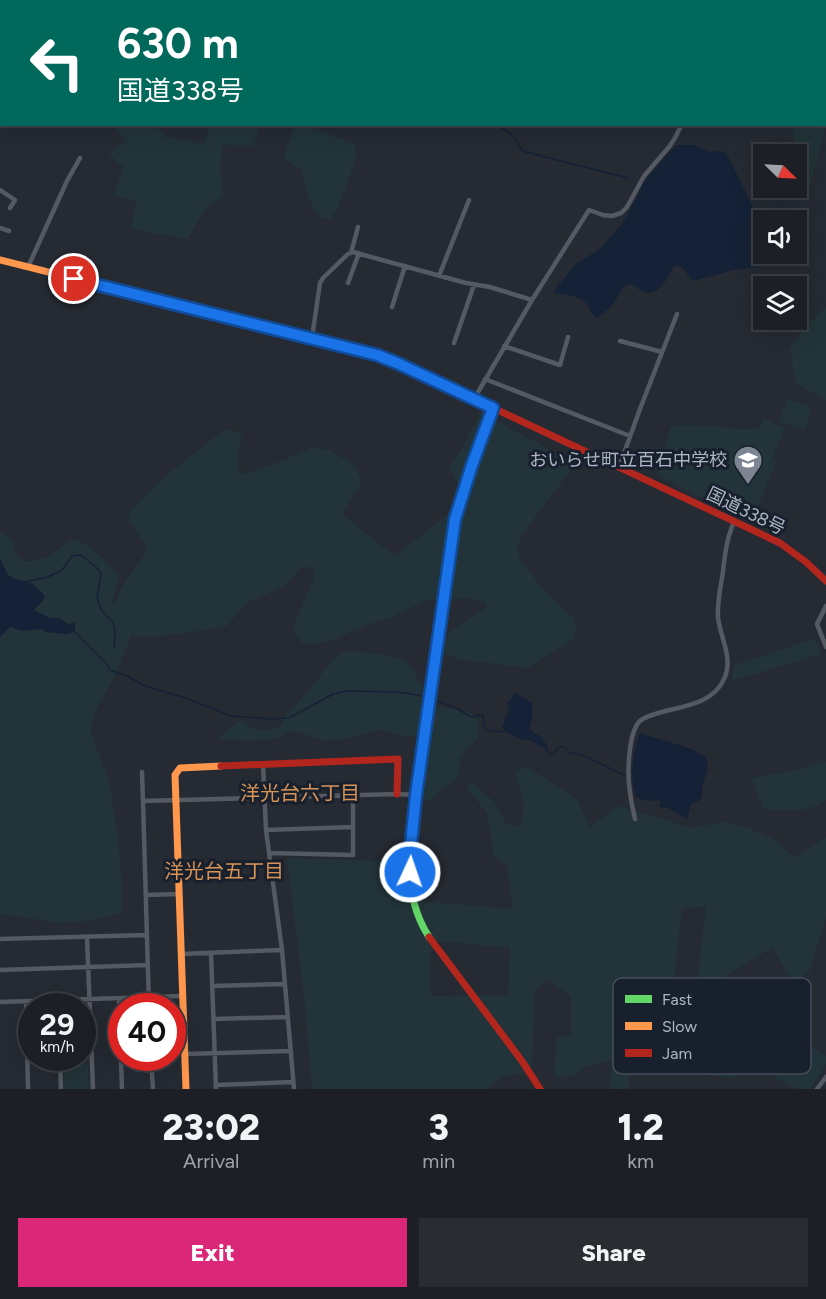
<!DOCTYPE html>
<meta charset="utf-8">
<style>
body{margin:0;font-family:Figtree,"Noto Sans JP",sans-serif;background:#292d32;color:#f1f3f6;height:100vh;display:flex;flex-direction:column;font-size:22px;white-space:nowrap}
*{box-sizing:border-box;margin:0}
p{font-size:20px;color:#a0a3a7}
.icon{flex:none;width:33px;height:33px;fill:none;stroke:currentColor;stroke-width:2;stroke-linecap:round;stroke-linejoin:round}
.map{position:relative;height:1089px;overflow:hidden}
.panel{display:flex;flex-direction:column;background:#1c2026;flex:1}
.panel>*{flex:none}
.guide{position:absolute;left:0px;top:0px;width:826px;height:126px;box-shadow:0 6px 24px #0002,0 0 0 2px #3a3e43;background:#00695c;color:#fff;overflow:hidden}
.needle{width:39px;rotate:114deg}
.buttons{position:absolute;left:753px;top:144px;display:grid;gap:12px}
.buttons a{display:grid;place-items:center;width:54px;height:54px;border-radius:0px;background:#1c2026;box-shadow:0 6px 24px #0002,0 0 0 2px #3a3e43;font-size:30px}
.speed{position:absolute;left:18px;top:993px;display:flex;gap:12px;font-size:30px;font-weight:700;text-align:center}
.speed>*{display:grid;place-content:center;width:78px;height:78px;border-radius:50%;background:#1c2026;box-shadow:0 6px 24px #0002,0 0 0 2px #3a3e43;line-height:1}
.speed small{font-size:15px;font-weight:400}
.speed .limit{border:9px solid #d22;background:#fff;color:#111}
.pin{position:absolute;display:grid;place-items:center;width:51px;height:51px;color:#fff;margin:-26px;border:3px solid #fff;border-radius:50%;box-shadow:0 2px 6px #0007}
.me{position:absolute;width:66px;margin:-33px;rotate:3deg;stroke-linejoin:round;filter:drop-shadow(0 0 4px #0008)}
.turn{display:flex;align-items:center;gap:21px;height:126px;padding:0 18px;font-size:27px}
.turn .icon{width:78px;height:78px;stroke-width:2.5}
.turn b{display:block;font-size:42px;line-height:51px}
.eta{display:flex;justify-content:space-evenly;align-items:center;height:102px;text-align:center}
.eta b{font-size:36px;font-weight:800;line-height:42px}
.action{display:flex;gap:12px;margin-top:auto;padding:12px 18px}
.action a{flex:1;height:69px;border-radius:0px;background:#db2777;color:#fff;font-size:24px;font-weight:800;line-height:69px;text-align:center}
.action a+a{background:#292d32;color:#f1f3f6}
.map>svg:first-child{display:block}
</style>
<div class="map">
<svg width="826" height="1089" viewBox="0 0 826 1089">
<rect width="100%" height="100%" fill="#252a33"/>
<!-- green -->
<path fill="#223439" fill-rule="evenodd" d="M705,0H826V123L805,205L797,167L796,154H795L792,125L825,124V2H705Z
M112,125H154L166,137L203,144L206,139L210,125H259L254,146L223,145L220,165L224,197L207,206L188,239L131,229L137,201L113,195L124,168L109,154L127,140Z
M295,125L307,126L354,144L357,155L351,173L336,212L329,220C326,219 321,217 320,216C308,206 306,185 302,170L286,160L284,155Z
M826,307V400L796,383L790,349L808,324Z
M787,399L812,407L805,430L779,421Z
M480,412L547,448L574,466L533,520L517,545L520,560L541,586L574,619L577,630L573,640L527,668L458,659L441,653L443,643L451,631L486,607V603L475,599H445L425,601L407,609L391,618L366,625L337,638L318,644H304L296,636L294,625L314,577L315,569L309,567H301L285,586L247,603L227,626L185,633L152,637L131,636L115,675L95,712L92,722L91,733L109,780L119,844L123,909L120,914L86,921L62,923L0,914V532C5,534 9,536 11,540C16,547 16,561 27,561C37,562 50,556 58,550C61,548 64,543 68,541C81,534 112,566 119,577L112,604L113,606C123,585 132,569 147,552L145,544L128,520L130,511L167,475L216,436L228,429L242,435L238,450V473H249L281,461L313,447L330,450L354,465L362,481L344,510V516L395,556L451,511L459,486L449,468L466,442Z
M764,419L785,428L772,460L776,462L767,483H768L755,513L747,517L724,507L715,501L695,495L657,475L659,464L671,427C699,420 730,432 759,428Z
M815,638L821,654L732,681L734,665Z
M345,651C358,651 396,654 406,662C415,670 418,683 425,691L421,701L420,730L415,737L398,735L383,730L369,732L353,738L324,741L311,737L302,733L289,731L279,738L252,741L223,739L219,738L238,721C246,721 249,727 255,729C263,732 273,728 280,726L287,713L295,706L333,660Z
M436,706C448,707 458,712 469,712L479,721L478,739L466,749L460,758V770L455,781L441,789L431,800L426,801L423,796Z
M826,761V800C809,814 784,809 764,809L751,778L786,772Z
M527,767L577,799L590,827L618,806L693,828L721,822L747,827L775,840L794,857L826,837V918L810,970L794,985L788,1032L826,1056V1064L811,1089H796L774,1077L780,1052L742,1055L734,1079L705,1074L708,1036L758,1011L792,981L772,948L696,994L706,907L682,908L667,1045L629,1056V1089H610L611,1060L585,1067L578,1074L560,1078L554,1073L557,1037L571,1035V997L547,979L535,990L532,1066L522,1074L504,1076L487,1089H312L304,996L287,858L403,862L407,900L513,909L507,866L494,857L487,813L466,787L472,783L495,802L506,824L520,826L524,807L515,771ZM438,941L510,948L508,995L431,996V954Z
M88,1064L89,1089H64L63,1065Z"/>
<!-- water -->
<path fill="#152136" d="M677,145H694L710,152L721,151L726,154L729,158L763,228L764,254H773L769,260L760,266L734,270L693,281L681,266H674C667,276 661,296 645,292C641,291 636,287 632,284C620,286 621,292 615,301C611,308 603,313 597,318C590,314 590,307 585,302C578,295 564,295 554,293L556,288L576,264L601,248L621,225L635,201L643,184L660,162Z
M0,558L8,575L15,579L28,581L34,585L45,596L42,602L34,610L50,618H59L68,624L75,623V631L67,634L46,632L41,629L22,631L10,627L0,637Z
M516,693L532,703V718L529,729L541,737L548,747L547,749L537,745L531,740L520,739L505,731L502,727L504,723V717L506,718L509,711L507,709L510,706L507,704L508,701L510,702L513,694Z
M640,733C662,742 685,743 706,757L708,767L702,787V797L698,801L691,804L687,819L668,808L659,807L661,800L647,801L636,797C629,777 633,753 640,733Z"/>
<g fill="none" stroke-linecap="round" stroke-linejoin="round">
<!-- stream -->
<path stroke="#152136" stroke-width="1.5" d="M200,2V0
M496,124C508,131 517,138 522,151L628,178
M29,581L48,577L62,570L72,556L81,555L96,567L101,573L97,598L102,611L113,622L115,632L114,648
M73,630L107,664L110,670L127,676L145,686L186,698L231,716L273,719L289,718L333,694L347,691L398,692L418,695L427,698
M432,699L458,709L471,717L478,715H482L484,720L483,725L487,730L503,732L506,730
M546,748L548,752L552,755L559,747H564L570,753L580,754L626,776"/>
<!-- street -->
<path stroke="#545962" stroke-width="4.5" d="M0,190L15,200L10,208
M0,228L9,231
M351,253L358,227
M28,267L67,181L80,158
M439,276L469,200
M348,283L359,253
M392,307L405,266
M312,338L320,283L323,278L348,254L353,252L466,283L490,287L532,300
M620,341L662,352
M454,343L474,285
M504,346L560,365L568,337
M485,379L630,436
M474,399L532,300L589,210L603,215L612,216L621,213L627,207L644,176L669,147L675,138L682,124
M619,467L640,409L677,314
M826,606L817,624L826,647
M263,764L266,830L282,950L294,1089
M142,772L143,801
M635,819C633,810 631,801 630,792C627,776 628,732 640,721C646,716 655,714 662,712C684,706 714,703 724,679C734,658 720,638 718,617C717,601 721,586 723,571C725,554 727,537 734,522
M266,830L353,827
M269,853L353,855V795
M146,895L179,894
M87,937L93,1089
M0,939L147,935
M211,953L216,1089
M180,954L282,950
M0,970L148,965
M212,986L285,984
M119,999L122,1089
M0,1002L182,996
M26,1002L28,1089
M149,1006L143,801L397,794L416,795
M214,1019L288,1017
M184,1054L291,1051
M60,1058L61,1089
M151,1058L153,1089
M216,1085L293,1082
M817,1089L826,1077"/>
<!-- fast -->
<path stroke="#63d668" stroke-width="7" d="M429,937C413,912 408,883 410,854L437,644"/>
<!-- slow -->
<path stroke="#ff974d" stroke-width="7" d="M572,0L578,2
M0,260L367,352L387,358L472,398
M186,1089L175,775L180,768L221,766"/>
<!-- jam -->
<path stroke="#b3261e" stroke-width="7" d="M825,58H826
M472,398L780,543L806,562L826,581
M437,644L455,519L493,408
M221,766L398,759L397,794
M429,937L522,1061L540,1089"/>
</g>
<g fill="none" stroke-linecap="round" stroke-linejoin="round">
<!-- route casing -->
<g stroke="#114b97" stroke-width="15">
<path id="route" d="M74,279L377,355L397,363L493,408L472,465L455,519L416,795L410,854V872"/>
</g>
<!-- route -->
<use href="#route" stroke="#1a73e8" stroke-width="10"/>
</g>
<!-- icons -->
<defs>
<g id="school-pin" transform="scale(1.5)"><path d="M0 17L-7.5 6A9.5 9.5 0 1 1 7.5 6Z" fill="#7d8593" stroke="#18202d"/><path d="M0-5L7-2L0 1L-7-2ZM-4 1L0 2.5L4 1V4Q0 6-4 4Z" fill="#fff"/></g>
</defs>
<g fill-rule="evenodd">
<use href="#school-pin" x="748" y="460"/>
</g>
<g text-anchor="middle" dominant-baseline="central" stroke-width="6" stroke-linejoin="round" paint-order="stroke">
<!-- poi labels -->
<g font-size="18" fill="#adb6c6" stroke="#18202d" text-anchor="end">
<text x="727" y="460">おいらせ町立百石中学校</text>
</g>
<!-- street labels -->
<g font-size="18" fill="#adb6c6" stroke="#18202d">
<text transform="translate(746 511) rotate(26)">国道338号</text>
</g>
<!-- neighbourhood labels -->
<g font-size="20" fill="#d89356" stroke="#18202d">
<text x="300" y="793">洋光台六丁目</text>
<text x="224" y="871">洋光台五丁目</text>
</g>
</g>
<!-- legend -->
<rect x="613" y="978" width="198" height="96" rx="9" fill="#18202d" stroke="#454d5b" stroke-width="1.5"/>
<rect x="625" y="995" width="27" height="8" fill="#63d668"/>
<rect x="625" y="1022" width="27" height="8" fill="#ff974d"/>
<rect x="625" y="1049" width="27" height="8" fill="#b3261e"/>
<g font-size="16" fill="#adb6c6">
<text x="662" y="1005">Fast</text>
<text x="662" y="1032">Slow</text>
<text x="662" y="1059">Jam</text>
</g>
</svg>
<div class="buttons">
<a><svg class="needle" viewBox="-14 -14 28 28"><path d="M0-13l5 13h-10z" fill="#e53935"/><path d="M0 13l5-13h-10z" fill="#a0a3a7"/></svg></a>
<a><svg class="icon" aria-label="sound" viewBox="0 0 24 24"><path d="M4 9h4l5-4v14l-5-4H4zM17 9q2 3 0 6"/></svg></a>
<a><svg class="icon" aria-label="layers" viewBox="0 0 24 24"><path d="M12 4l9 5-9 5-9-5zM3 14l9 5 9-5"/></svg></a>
</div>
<div class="speed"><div>29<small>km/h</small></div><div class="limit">40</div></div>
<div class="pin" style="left:74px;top:279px;background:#d93025"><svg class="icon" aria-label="arrive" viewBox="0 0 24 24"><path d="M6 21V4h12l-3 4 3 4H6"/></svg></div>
<svg class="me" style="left:410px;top:872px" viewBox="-20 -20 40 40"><circle r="17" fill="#1a73e8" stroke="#fff" stroke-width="3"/><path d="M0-11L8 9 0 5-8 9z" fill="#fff"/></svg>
<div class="guide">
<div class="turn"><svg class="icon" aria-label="left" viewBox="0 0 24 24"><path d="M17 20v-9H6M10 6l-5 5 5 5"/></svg><div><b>630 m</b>国道338号</div></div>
</div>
</div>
<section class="panel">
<div class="eta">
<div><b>23:02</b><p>Arrival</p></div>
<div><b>3</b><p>min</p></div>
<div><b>1.2</b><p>km</p></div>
</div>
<div class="action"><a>Exit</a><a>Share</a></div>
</section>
